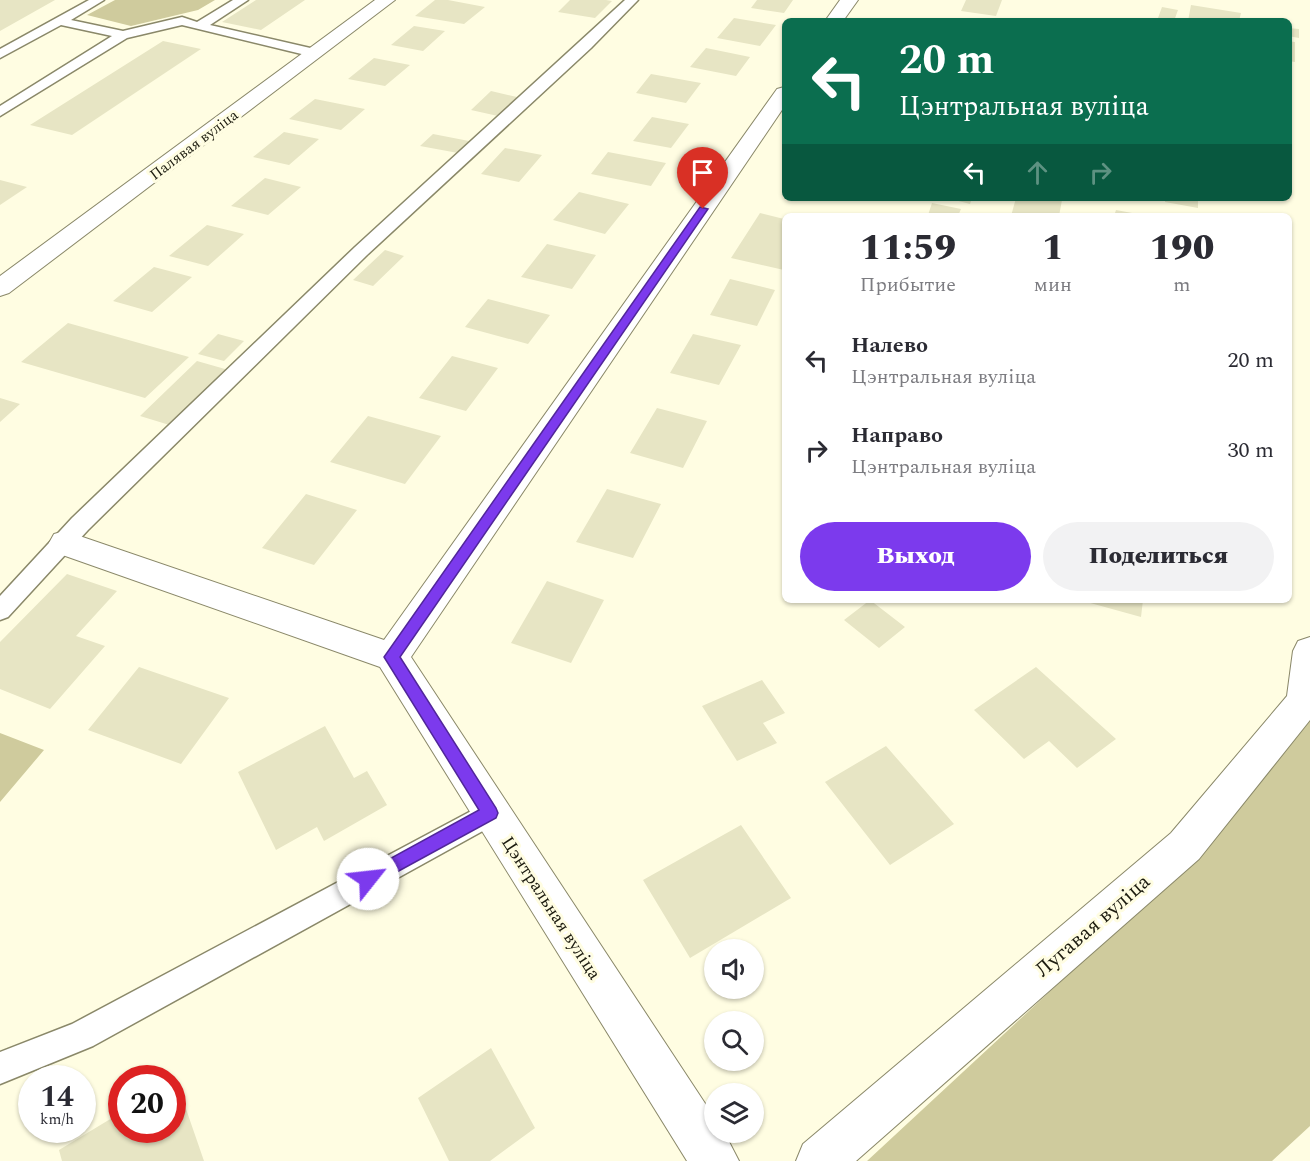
<!DOCTYPE html>
<html lang="ru">
<meta charset="utf-8">
<style>
body{margin:0;font-family:Spectral,serif;background:#f2f2f3;color:#2b2b33;height:100vh;display:flex;flex-direction:column;font-size:22px;white-space:nowrap}
*{box-sizing:border-box;margin:0}
p{font-size:20px;color:#7c7c81}
.icon{flex:none;width:33px;height:33px;fill:none;stroke:currentColor;stroke-width:2;stroke-linecap:round;stroke-linejoin:round}
.map{position:relative;flex:1;overflow:hidden}
.sheet{position:absolute;left:782px;top:213px;width:510px;height:390px;display:flex;flex-direction:column;background:#fff;border-radius:9px;box-shadow:0 2px 4px #0004}
.sheet>*{flex:none}
.hud{position:absolute;left:782px;top:18px;width:510px;height:183px;border-radius:9px;box-shadow:0 2px 4px #0004;background:#0b6e4f;color:#fff;overflow:hidden}
.tools{position:absolute;left:704px;top:939px;display:grid;gap:12px}
.tools a{display:grid;place-items:center;width:60px;height:60px;border-radius:50%;background:#fff;box-shadow:0 2px 4px #0004;font-size:30px}
.speed{position:absolute;left:18px;top:1065px;display:flex;gap:12px;font-size:30px;font-weight:700;text-align:center}
.speed>*{display:grid;place-content:center;width:78px;height:78px;border-radius:50%;background:#fff;box-shadow:0 2px 4px #0004;line-height:1}
.speed small{font-size:15px;font-weight:400}
.speed .limit{border:9px solid #d22;background:#fff;color:#111}
.pin{position:absolute;display:grid;place-items:center;width:51px;height:51px;color:#fff;margin:-62px -26px;border-radius:50% 50% 50% 0;rotate:-45deg;box-shadow:0 0 6px #0007}
.pin .icon{rotate:45deg}
.me{position:absolute;width:66px;margin:-33px;rotate:61deg;stroke-linejoin:round;filter:drop-shadow(0 0 4px #0008)}
.turn{display:flex;align-items:center;gap:21px;height:126px;padding:0 18px;font-size:27px}
.turn .icon{width:78px;height:78px;stroke-width:2.5}
.turn b{display:block;font-size:42px;line-height:51px}
.lanes{display:flex;align-items:center;height:57px;padding:0 18px;background:#0003;justify-content:center;gap:30px;direction:ltr}
.lanes .off{opacity:.35}
.eta{display:flex;justify-content:space-evenly;align-items:center;height:102px;text-align:center}
.eta b{font-size:36px;font-weight:800;line-height:42px}
.action{display:flex;gap:12px;margin-top:auto;padding:12px 18px}
.action a{flex:1;height:69px;border-radius:36px;background:#7c3aed;color:#fff;font-size:24px;font-weight:800;line-height:69px;text-align:center}
.action a+a{background:#f2f2f3;color:#2b2b33}
ul{padding:0;list-style:none}
li{display:flex;align-items:center;gap:18px;height:90px;padding:0 18px}
li div{flex:1}
li b{display:block;font-size:22px}
li em{font-style:normal}
.map>svg:first-child{display:block}
</style>
<div class="map">
<svg width="1310" height="1161" viewBox="0 0 1310 1161">
<rect width="100%" height="100%" fill="#fffde2"/>
<!-- green -->
<path fill="#cfcb9d" d="M115,0H215L198,10L131,26L87,15Z
M1310,707V1126L1272,1161H867L1196,856Z
M0,733L44,750L0,802Z"/>
<!-- building -->
<path fill="#e7e5c4" d="M0,0H55L0,31Z
M256,0H305L261,30L222,22Z
M435,0H448L485,7L464,24L415,16Z
M570,0H606L612,1L595,18L558,12Z
M757,0H793L784,13L751,8Z
M966,0H1002L996,16L961,11Z
M1191,5L1241,13L1239,21H1188Z
M1162,7L1178,10L1174,21L1158,18Z
M734,18L776,25L760,46L717,38Z
M414,26L445,31L423,51L391,45Z
M1288,28L1299,29V38L1288,36Z
M163,41L201,49L72,135L30,125Z
M1288,41L1295,42V62L1288,61Z
M706,48L750,57L736,76L690,67Z
M374,58L410,65L385,86L348,79Z
M651,74L701,83L686,103L636,93Z
M491,91L517,97L498,116L471,110Z
M315,99L365,109L341,130L289,119Z
M652,117L689,124L671,148L633,141Z
M284,132L319,139L289,165L253,157Z
M433,134L469,141L458,153L420,146Z
M505,148L542,155L519,182L481,174Z
M608,152L666,163L651,186L591,174Z
M265,178L301,187L268,215L231,206Z
M0,180L27,187L0,205Z
M579,192L629,204L605,234L553,220Z
M947,198H972L970,204Z
M1016,198H1052L1062,200L1059,216H1011Z
M1165,198H1198V208L1165,202Z
M932,203L961,209L958,216L928,215Z
M1116,210L1143,215V216H1114Z
M760,213L784,219V270L731,258Z
M207,225L244,234L208,266L169,256Z
M547,244L596,255L572,289L521,277Z
M385,250L404,256L373,286L353,280Z
M154,267L192,277L152,312L113,301Z
M730,279L775,290L757,326L710,315Z
M488,299L550,315L528,344L465,327Z
M68,323L189,357L145,398L21,362Z
M218,334L244,341L224,361L198,354Z
M693,334L741,345L719,385L670,373Z
M452,356L498,368L466,411L419,398Z
M197,361L232,371L176,427L140,416Z
M0,398L20,404L0,422Z
M657,408L707,421L683,468L630,453Z
M368,416L441,436L405,484L330,462Z
M607,489L661,504L633,558L576,542Z
M306,494L357,510L314,565L262,548Z
M67,574L117,591L76,636L105,646L50,709L0,689V642Z
M547,581L604,600L571,663L511,643Z
M870,600L905,627L879,648L844,620Z
M1083,600H1143L1141,617L1083,601Z
M139,667L229,698L181,764L88,730Z
M1036,667L1116,739L1077,768L1049,741L1024,759L974,710Z
M762,680L785,713L763,723L777,743L737,761L702,706Z
M325,726L354,778L367,771L387,805L324,841L317,827L276,850L238,772Z
M886,746L954,824L890,865L825,782Z
M741,825L791,898L690,958L643,880Z
M491,1048L535,1128L490,1161H449L418,1098Z
M176,1080L204,1161H62L59,1150L122,1112V1130H172V1082Z"/>
<g fill="none" stroke-linecap="round" stroke-linejoin="round">
<!-- service casing -->
<g stroke="#8a8869" stroke-width="3">
<path id="service" d="M89,0H104L71,20L123,31L182,17L197,22L233,0H248L210,25L319,50L321,53L314,57L182,25L127,38L0,116V106L112,36L61,25L0,58V49Z
M625,0H638L591,48L367,255L88,530L8,617L0,620V596L72,518L355,247Z
M490,801L499,804L503,813L499,822L93,1046L0,1084V1052L72,1024Z"/>
</g>
<!-- minor casing -->
<g stroke="#8a8869" stroke-width="2">
<path id="minor" d="M375,0H395L9,293L0,296V276Z
M840,0H858L843,21H825Z
M784,87V107L411,657L714,1117V1132H724L739,1161H687L380,667L54,552L49,543L54,534L65,531L384,640L777,89Z
M1310,637V720L1199,859L856,1161H796L803,1144L1171,833L1287,696L1293,651L1298,641Z"/>
</g>
<!-- service -->
<use href="#service" fill="#fff" fill-rule="evenodd"/>
<!-- minor -->
<use href="#minor" fill="#fff" fill-rule="evenodd"/>
</g>
<!-- route -->
<path fill="#7c3aed" stroke="#51269a" stroke-width="1.5" d="M700,207L708,209L400,657L496,808L498,813L496,818L373,885L368,888L362,885L359,879L362,874L479,810L384,657Z"/>
<g text-anchor="middle" dominant-baseline="central" stroke-width="6" stroke-linejoin="round" paint-order="stroke">
<!-- far-street labels -->
<g font-size="15" fill="#1c1b0f" stroke="#fffde2">
<text transform="translate(194 145) rotate(-37)">Палявая вуліца</text>
</g>
<!-- street labels -->
<g font-size="18" fill="#1c1b0f" stroke="#fffde2">
<text transform="translate(551 908) rotate(57)">Цэнтральная вуліца</text>
</g>
<!-- near-street labels -->
<g font-size="21" fill="#1c1b0f" stroke="#fffde2">
<text transform="translate(1093 926) rotate(-41)">Лугавая вуліца</text>
</g>
</g>
</svg>
<div class="tools">
<a><svg class="icon" aria-label="sound" viewBox="0 0 24 24"><path d="M4 9h4l5-4v14l-5-4H4zM17 9q2 3 0 6"/></svg></a>
<a><svg class="icon" aria-label="search" viewBox="0 0 24 24"><circle cx="10" cy="10" r="6"/><path d="M15 15l6 6"/></svg></a>
<a><svg class="icon" aria-label="layers" viewBox="0 0 24 24"><path d="M12 4l9 5-9 5-9-5zM3 14l9 5 9-5"/></svg></a>
</div>
<div class="speed"><div>14<small>km/h</small></div><div class="limit">20</div></div>
<div class="pin" style="left:703px;top:209px;background:#d93025"><svg class="icon" aria-label="arrive" viewBox="0 0 24 24"><path d="M6 21V4h12l-3 4 3 4H6"/></svg></div>
<svg class="me" style="left:368px;top:879px" viewBox="-20 -20 40 40"><circle r="19" fill="#fff"/><path d="M0-13L10 11 0 6-10 11z" fill="#7c3aed"/></svg>
<div class="hud">
<div class="turn"><svg class="icon" aria-label="left" viewBox="0 0 24 24"><path d="M17 20v-9H6M10 6l-5 5 5 5"/></svg><div><b>20 m</b>Цэнтральная вуліца</div></div>
<div class="lanes"><svg class="icon" aria-label="left" viewBox="0 0 24 24"><path d="M17 20v-9H6M10 6l-5 5 5 5"/></svg><svg class="icon off" aria-label="ahead" viewBox="0 0 24 24"><path d="M12 20V5M6 11l6-6 6 6"/></svg><svg class="icon off" aria-label="right" viewBox="0 0 24 24"><path d="M7 20v-9h11M14 6l5 5-5 5"/></svg></div>
</div>
<section class="sheet">
<div class="eta">
<div><b>11:59</b><p>Прибытие</p></div>
<div><b>1</b><p>мин</p></div>
<div><b>190</b><p>m</p></div>
</div>
<ul>
<li><svg class="icon" aria-label="left" viewBox="0 0 24 24"><path d="M17 20v-9H6M10 6l-5 5 5 5"/></svg><div><b>Налево</b><p>Цэнтральная вуліца</p></div><em>20 m</em></li>
<li><svg class="icon" aria-label="right" viewBox="0 0 24 24"><path d="M7 20v-9h11M14 6l5 5-5 5"/></svg><div><b>Направо</b><p>Цэнтральная вуліца</p></div><em>30 m</em></li>
</ul>
<div class="action"><a>Выход</a><a>Поделиться</a></div>
</section>
</div>
